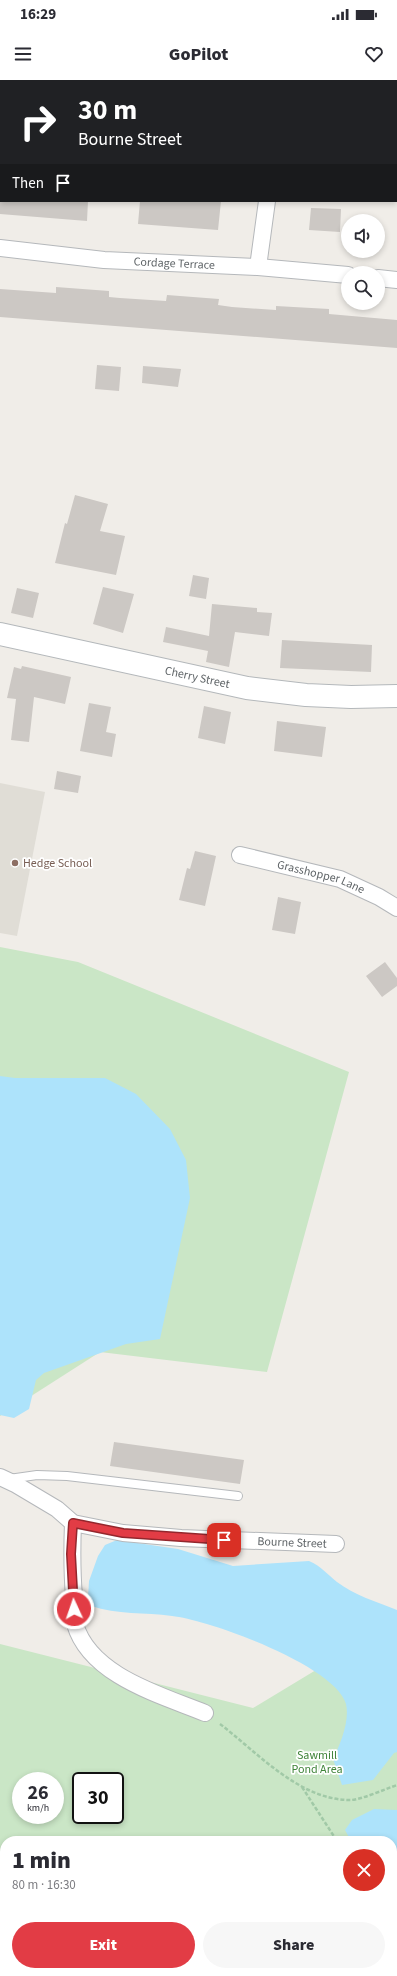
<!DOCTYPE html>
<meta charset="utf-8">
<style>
body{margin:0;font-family:"Source Sans 3",sans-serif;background:#f7f7f7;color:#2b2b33;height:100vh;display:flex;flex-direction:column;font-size:15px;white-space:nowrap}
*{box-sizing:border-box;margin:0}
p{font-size:13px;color:#7c7c81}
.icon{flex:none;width:22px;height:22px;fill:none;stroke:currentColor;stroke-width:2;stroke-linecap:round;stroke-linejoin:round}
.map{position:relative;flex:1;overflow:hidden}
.sheet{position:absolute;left:0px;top:1756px;width:397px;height:140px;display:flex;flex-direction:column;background:#fff;border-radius:16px 16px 0 0;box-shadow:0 2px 6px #0003}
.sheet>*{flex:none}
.guide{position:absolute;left:0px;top:0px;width:397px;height:122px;box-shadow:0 2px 6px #0003;background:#202124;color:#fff;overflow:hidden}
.buttons{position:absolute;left:341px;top:134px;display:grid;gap:8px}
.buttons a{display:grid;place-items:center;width:44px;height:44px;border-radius:50%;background:#fff;box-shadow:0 2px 6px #0003;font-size:20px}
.speed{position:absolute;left:12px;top:1692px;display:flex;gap:8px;font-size:20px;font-weight:700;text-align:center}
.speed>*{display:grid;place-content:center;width:52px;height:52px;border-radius:50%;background:#fff;box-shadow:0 2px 6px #0003;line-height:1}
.speed small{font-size:10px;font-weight:400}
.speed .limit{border:2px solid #111;border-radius:6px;background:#fff;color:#111}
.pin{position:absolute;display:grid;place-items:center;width:34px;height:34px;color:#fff;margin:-17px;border-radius:8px;box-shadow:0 2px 6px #0006}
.me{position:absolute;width:44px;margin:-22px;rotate:357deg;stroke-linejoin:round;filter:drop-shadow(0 0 3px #0008)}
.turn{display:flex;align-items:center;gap:14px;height:84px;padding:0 12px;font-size:18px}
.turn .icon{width:52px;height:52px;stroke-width:2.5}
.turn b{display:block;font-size:28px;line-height:34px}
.then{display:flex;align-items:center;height:38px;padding:0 12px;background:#0003;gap:8px;font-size:15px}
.round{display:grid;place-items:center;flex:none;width:42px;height:42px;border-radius:21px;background:#f7f7f7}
.summary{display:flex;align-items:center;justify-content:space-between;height:68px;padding:0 12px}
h1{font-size:24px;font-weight:800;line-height:30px}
.primary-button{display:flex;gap:8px;margin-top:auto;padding:8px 12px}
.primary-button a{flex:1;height:46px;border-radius:24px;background:#e23c45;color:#fff;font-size:16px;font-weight:800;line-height:46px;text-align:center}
.primary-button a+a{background:#f7f7f7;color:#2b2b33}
.status{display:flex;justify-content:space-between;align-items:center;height:28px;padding:0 20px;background:#fff;direction:ltr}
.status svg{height:11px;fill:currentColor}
header{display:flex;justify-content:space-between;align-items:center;height:52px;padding:0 12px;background:#fff;font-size:18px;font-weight:800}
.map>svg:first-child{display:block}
</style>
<div class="status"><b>16:29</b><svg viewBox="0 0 49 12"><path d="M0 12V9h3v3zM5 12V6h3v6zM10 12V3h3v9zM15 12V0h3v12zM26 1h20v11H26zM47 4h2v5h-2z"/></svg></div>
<header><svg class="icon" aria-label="menu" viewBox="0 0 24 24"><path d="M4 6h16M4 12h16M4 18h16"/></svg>GoPilot<svg class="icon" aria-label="heart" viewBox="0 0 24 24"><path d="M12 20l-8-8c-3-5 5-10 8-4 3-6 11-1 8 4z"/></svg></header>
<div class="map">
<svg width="397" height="1896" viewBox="0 0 397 1896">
<rect width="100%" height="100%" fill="#f0ede8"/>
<!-- education -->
<path fill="#e0ddd6" d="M0,703L45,712L17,856L0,853Z"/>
<!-- green -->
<path fill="#cae6c6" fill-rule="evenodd" d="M0,867L78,882L349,992L267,1292L100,1272L0,1336Z
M397,1541V1896H52L39,1891H392V1761H5V1879L0,1877V1564L253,1628ZM21,1701H55V1735H21ZM81,1701H115V1735H81Z"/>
<!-- water -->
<path fill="#ade3fb" d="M0,996L15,998H105L136,1014L170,1049L186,1080L190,1118L160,1259L126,1264L44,1293L36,1300L29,1329L14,1338L0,1335Z
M117,1460L178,1469L233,1486L309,1481C321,1486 327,1494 337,1502C354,1515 377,1522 397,1530V1672L394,1673L373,1700L342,1705L333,1679C340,1665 350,1641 346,1624C336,1586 210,1540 172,1536C145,1532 117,1535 91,1526L88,1518L89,1501L98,1476L105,1465Z
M374,1729L397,1730V1829L392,1822V1761H351L345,1750L352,1740Z"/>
<!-- building -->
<path fill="#ccc8c4" d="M0,121H88L87,141L0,134Z
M140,121H221L218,150L138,144Z
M311,128L341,129L340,152L309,150Z
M56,207L109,211V217L120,218L166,221L167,215L219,219L218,225L232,227L276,230V226L329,229V234L397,240V268L0,237V209L56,213Z
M97,285L121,287L119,311L95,309Z
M143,286L181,289L178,307L142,303Z
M75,415L108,424L100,451L125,456L116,495L55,483L65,443L67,444Z
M193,495L209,498L206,519L189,516Z
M103,507L134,514L123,553L93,544Z
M17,508L39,513L33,538L11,533Z
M212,524L257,528V532L272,533L269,556L235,552L229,587L206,582L208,571L163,562L166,547L209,556Z
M282,560L372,565L371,592L280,588Z
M22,586L71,597L65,624L34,617L29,662L11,660L16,619L7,618L14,587L21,589Z
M89,623L111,627L106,652L116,654L112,677L80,671Z
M204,626L231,632L225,664L198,658Z
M277,641L326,647L322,677L274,671Z
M57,691L81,696L78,713L54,709Z
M195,771L216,776L205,826L179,820L187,788L190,789Z
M278,817L301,822L295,854L272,850Z
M385,882L397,898V906L382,917L366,896Z
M114,1362L244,1380L240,1404L110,1386Z"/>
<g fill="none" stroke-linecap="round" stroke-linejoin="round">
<!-- service casing -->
<g stroke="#b5b8bb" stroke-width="10">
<path id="service" d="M9,1399L37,1395L67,1396L238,1416"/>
</g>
<!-- minor casing -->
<g stroke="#b5b8bb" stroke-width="18">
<g id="minor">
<path d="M270,0V1"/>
<path id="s1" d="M0,168L104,180L258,187L348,195"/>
<path d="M258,187L267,121"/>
<path d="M378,198L397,200"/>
<path id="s2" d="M240,775L340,799L379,817L397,828"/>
<path id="s3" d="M0,1397L15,1404L57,1429L73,1443L123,1453L181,1458L336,1464"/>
<path d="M73,1443C72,1468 72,1492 74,1517C74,1525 73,1536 75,1544C90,1596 161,1615 205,1633"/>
<path d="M0,1877L5,1874"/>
<path d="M172,1891L177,1896"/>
</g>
</g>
<!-- secondary casing -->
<g stroke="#b4b8bb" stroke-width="24">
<g id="secondary">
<path id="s4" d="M0,554L247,608L306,615L351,617L397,616"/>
</g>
</g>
<!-- path -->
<path stroke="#a1c9a7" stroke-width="2.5" stroke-dasharray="4 2" stroke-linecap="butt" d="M220,1644C257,1672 299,1720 350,1720C361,1720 385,1709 397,1705
M302,1707L337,1761
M392,1842L397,1847"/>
<!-- service -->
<use href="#service" stroke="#fff" stroke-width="8"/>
<!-- minor -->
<use href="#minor" stroke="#fff" stroke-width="16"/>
<!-- secondary -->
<use href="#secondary" stroke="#fff" stroke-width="22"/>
</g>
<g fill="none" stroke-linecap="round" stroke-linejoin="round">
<!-- route casing -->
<g stroke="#93272d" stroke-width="10">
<path id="route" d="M74,1529L71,1474L73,1443L123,1453L224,1460"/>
</g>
<!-- route -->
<use href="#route" stroke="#e23c45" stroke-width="7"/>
</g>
<!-- markers -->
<circle fill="#8d6e63" stroke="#fff" stroke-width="1.5" cx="15" cy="783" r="4"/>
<g text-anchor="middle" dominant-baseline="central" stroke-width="3.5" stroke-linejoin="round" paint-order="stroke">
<!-- street labels -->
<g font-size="12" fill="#5f6467" stroke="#fff">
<text stroke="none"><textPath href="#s1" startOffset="175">Cordage Terrace</textPath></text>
<text stroke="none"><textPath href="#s4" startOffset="202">Cherry Street</textPath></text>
<text stroke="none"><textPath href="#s2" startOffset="84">Grasshopper Lane</textPath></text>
<text stroke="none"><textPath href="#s3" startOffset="307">Bourne Street</textPath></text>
</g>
<!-- education labels -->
<g font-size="12" fill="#785e54" stroke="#fff" text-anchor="start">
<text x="23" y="783">Hedge School</text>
</g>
<!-- park labels -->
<g font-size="12" fill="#40843a" stroke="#fff">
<text x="317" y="1675">Sawmill<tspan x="317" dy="14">Pond Area</tspan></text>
</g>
</g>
</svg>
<div class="buttons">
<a><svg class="icon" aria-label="sound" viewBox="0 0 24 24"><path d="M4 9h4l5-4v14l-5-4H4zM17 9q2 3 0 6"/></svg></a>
<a><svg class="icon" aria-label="search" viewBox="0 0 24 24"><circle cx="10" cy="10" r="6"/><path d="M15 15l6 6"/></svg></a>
</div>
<div class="speed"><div>26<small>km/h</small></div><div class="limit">30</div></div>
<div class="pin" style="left:224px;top:1460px;background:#d93025"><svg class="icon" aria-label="arrive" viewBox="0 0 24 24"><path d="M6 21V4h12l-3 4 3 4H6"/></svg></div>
<svg class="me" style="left:74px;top:1529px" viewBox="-20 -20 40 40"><circle r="17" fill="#e23c45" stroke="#fff" stroke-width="3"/><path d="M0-11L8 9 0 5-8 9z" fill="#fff"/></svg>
<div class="guide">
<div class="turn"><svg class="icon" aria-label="right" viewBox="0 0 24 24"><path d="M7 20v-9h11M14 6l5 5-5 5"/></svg><div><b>30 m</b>Bourne Street</div></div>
<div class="then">Then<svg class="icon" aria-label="arrive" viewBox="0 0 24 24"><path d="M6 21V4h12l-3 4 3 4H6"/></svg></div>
</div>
<section class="sheet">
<div class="summary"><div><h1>1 min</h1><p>80 m · 16:30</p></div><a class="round" style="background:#d93025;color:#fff"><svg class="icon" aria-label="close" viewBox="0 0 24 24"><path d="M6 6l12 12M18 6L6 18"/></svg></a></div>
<div class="primary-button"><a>Exit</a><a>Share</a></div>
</section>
</div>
